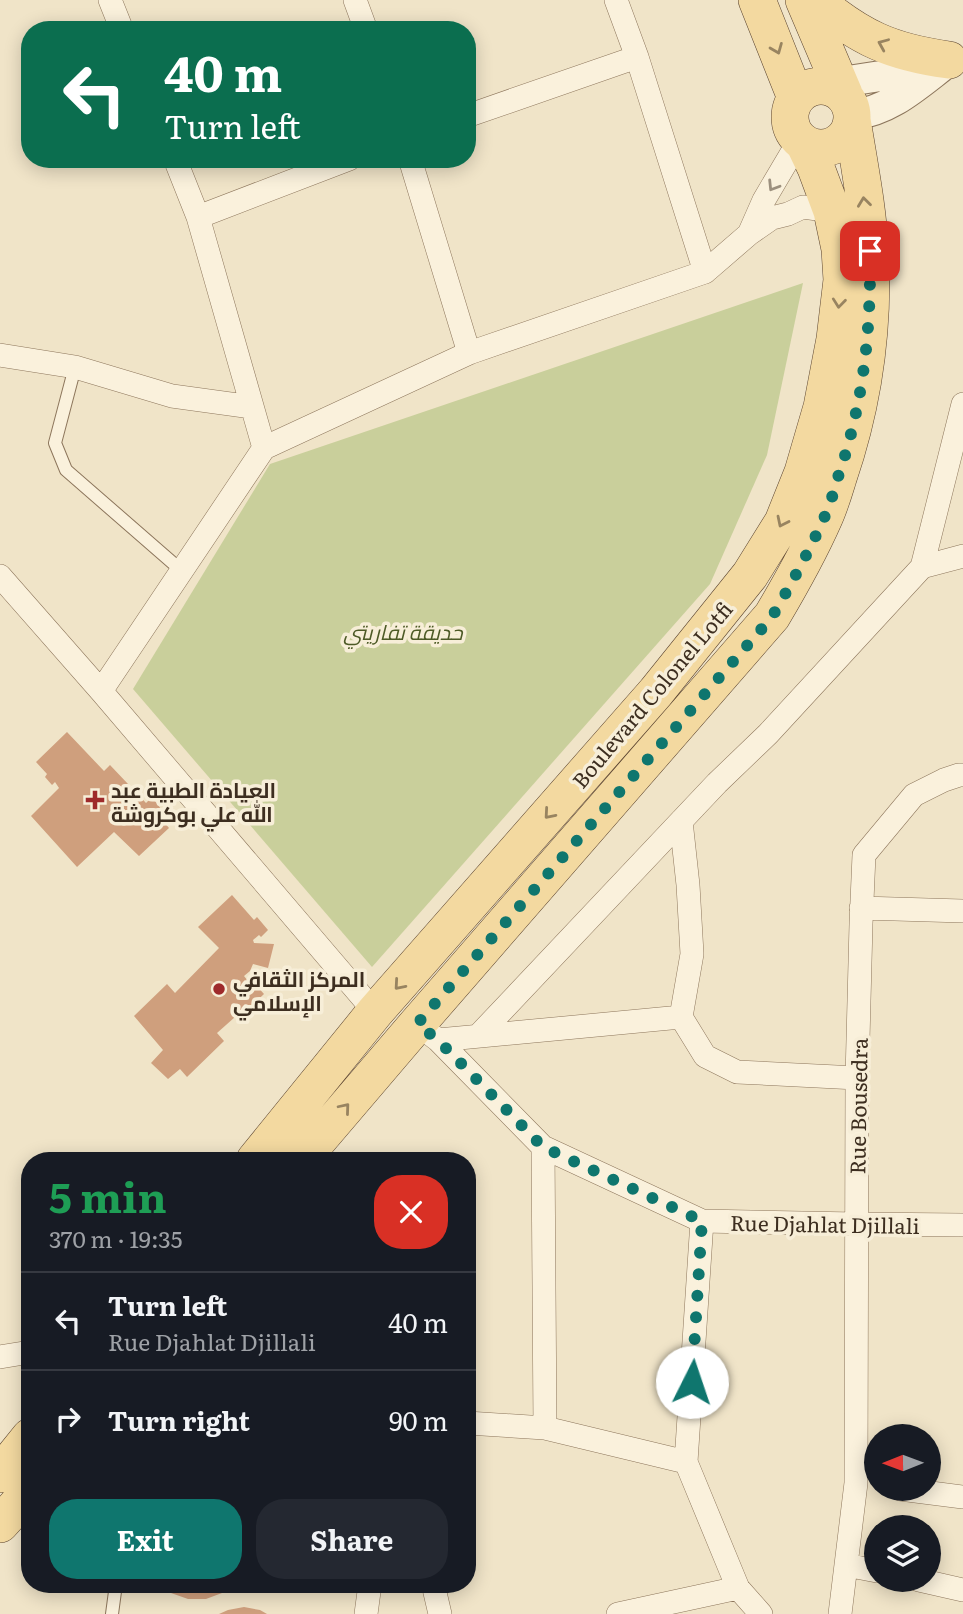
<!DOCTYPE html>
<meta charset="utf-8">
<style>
body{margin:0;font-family:Literata,Cairo,serif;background:#242831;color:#f1f3f6;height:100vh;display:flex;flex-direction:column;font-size:26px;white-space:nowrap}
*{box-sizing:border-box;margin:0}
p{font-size:23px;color:#9ea1a6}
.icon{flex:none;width:38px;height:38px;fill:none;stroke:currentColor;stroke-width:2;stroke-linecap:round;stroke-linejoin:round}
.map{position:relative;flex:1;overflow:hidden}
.sheet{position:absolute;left:21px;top:1152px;width:455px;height:441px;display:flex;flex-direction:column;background:#171b24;border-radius:28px;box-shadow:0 4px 18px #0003}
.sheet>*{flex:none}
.top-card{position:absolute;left:21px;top:21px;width:455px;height:147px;border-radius:28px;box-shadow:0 4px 18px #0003;background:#0b6e4f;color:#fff;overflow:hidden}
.needle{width:46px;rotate:269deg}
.tools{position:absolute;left:864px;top:1424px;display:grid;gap:14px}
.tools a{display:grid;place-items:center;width:77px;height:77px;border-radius:50%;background:#171b24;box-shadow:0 4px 18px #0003;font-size:35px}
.pin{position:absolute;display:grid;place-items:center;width:60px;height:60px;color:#fff;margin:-30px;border-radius:14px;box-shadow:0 4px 10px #0006}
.me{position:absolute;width:77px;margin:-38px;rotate:4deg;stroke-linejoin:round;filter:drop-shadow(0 0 5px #0008)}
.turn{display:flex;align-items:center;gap:24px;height:147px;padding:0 28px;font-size:32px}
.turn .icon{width:91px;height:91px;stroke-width:2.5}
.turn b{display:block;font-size:49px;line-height:60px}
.round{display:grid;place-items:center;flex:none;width:74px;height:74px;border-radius:28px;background:#242831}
.overview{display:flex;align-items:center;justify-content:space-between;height:119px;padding:0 28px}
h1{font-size:42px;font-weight:700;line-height:52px;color:#1e9e55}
.cta{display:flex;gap:14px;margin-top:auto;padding:14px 28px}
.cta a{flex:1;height:80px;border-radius:28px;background:#0f766e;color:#fff;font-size:28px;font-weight:700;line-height:80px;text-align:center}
.cta a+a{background:#242831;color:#f1f3f6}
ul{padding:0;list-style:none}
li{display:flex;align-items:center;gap:21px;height:98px;padding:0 28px;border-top:2px solid #363941}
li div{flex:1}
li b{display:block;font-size:26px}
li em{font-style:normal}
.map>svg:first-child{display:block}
</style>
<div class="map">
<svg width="963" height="1614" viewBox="0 0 963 1614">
<rect width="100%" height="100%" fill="#f0e4c8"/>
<!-- green -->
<path fill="#c9cf9b" d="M803,283L767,455L710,584L372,967L133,689L270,464Z"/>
<!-- building -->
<path fill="#cf9f7d" d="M67,732L104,771L110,765L146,803L152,797L161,809L157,814L169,828L139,856L114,832L77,867L31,816L59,788L55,782L52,785L45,777L47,774L36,762Z
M232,895L254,920L257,917L268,930L261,937L259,935L253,940L254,943L274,944L268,968L253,964L250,971L244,976L252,986L255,984L264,994L246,1011L244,1009L217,1033L224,1041L187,1077L180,1069L168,1079L151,1063L163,1050L134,1016L167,984L175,993L219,948L198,927Z
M159,1584H234L222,1593L206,1599H188L171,1593Z
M244,1607L260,1610L267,1614H219L228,1610Z"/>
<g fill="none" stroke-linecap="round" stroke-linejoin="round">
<!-- service casing -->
<g stroke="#8d765c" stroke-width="14">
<path id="service" d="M75,367L55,443L66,470L182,571
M112,1614L116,1584"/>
</g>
<!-- minor casing -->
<g stroke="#8d765c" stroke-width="24">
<path id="minor" d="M110,0L122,30
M355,0L366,30
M616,0L637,57L705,272
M467,116L637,57
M175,159L198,217L264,448
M410,159L469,353
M198,217L349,159
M749,234L764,200L800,139
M0,355L75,367L172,396L252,407
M922,567L963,404
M0,576L101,691L375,1012
M101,691L264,448L469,353L705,272L749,234L772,218L788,214L803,207L832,211
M681,821L688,885L692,954L681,1017
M861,908L963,911
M417,1024L438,1040L543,1147L702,1221L856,1224L963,1225
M478,1036L717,783L768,734L922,567L963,556
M438,1040L681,1017L705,1056L737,1072L857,1078
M543,1147L545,1428
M702,1221L686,1462L738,1588L761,1614
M0,1357L30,1352
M467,1423L545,1428L686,1462
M900,1489L963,1497
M846,1565L877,1571
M919,1580L963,1590
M433,1584L440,1614
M366,1614L370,1584
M618,1614L738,1588
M840,1614L856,1483L857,1078L861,924L864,855L914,795L944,780L959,775H963"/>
</g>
<!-- tertiary casing -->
<g stroke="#8d765c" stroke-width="32">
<path id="tertiary" d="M822,85L887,75L947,60
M853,115C888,111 914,88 941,67"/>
</g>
<!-- primary casing -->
<g stroke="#5b4430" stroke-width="38">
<path id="primary" d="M757,0L796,98
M804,0L844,94
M815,0C860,38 891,52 949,60
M790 117a31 31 0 1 1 62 0a31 31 0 1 1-62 0Z
M255,1160L375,1012L656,692L750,575L783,522L803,472L822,407L835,339L842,280L840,249L832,211L816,168L804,143
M301,1160L417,1024L772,616C791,584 809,552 824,518C830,505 834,491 838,478C863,405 874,328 870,252C868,208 859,164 852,120
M0,1474L30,1437
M0,1524L30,1491"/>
</g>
<!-- service -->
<use href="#service" stroke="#faf1dc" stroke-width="12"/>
<!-- minor -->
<use href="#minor" stroke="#faf1dc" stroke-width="23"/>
<!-- tertiary -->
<use href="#tertiary" stroke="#faf1dc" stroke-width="30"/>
<!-- primary -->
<use href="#primary" stroke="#f3d9a0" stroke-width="37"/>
</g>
<!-- one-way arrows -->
<defs><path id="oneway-chevron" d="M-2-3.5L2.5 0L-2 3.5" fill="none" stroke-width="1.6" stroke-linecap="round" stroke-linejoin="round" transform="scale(1.75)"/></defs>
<g stroke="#988460">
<use href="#oneway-chevron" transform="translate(883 44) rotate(-157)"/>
<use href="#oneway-chevron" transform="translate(777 49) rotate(68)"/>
<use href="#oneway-chevron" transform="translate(864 202) rotate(-97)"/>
<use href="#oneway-chevron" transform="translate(839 303) rotate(96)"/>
<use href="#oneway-chevron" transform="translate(782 522) rotate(116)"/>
<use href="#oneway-chevron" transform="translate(549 814) rotate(131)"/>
<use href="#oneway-chevron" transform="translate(399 985) rotate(131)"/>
<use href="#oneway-chevron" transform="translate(345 1108) rotate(-50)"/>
</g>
<use stroke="#9c907e" href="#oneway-chevron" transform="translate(773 186) rotate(122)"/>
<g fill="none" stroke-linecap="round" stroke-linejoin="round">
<!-- route -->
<path stroke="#0f766e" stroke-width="12" stroke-dasharray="0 21.6" d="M692,1382L702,1221L543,1147L438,1040L417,1024L772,617C791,584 809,552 824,518C830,505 834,491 838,477C864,402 871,330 870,251"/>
</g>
<!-- markers -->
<g fill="#9e2a2b" stroke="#f7eed8" stroke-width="2.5">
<path d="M91.5 789.5h7v7h7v7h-7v7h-7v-7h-7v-7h7z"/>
<circle cx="219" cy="989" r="7"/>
</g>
<g text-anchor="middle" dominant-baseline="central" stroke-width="7" stroke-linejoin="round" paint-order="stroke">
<!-- park labels -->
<g font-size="21" font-style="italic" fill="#4d5a26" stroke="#f7eed8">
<text x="403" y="630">حديقة تفاريتي</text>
</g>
<!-- street labels -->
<g font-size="21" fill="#3d2e20" stroke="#f7eed8">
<text transform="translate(651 694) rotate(-50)">Boulevard Colonel Lotfi</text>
<text transform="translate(857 1106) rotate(-89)">Rue Bousedra</text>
<text transform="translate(825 1223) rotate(1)">Rue Djahlat Djillali</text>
</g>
<!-- poi labels -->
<g font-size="21" font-weight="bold" fill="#3d2e20" stroke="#f7eed8" text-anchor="start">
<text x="111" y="788">العيادة الطبية عبد<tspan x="111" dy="24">الله علي بوكروشة</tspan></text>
<text x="233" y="977">المركز الثقافي<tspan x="233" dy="24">الإسلامي</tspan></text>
</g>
</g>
</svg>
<div class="tools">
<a><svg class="needle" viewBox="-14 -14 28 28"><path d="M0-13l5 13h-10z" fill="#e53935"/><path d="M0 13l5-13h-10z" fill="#9ea1a6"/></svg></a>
<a><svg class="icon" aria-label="layers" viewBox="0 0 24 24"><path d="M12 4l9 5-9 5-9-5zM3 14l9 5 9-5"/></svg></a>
</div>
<div class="pin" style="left:870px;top:251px;background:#d93025"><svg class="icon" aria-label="arrive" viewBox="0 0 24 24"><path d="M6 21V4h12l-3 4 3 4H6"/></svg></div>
<svg class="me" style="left:692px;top:1382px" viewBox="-20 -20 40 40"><circle r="19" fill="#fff"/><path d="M0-13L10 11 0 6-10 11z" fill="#0f766e"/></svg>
<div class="top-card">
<div class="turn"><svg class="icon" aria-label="left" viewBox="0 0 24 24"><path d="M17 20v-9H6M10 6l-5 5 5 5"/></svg><div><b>40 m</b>Turn left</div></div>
</div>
<section class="sheet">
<div class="overview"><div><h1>5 min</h1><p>370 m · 19:35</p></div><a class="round" style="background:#d93025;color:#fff"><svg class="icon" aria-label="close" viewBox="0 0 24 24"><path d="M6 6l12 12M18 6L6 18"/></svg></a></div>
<ul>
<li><svg class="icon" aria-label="left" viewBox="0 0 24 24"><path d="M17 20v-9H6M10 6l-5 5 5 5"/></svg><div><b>Turn left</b><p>Rue Djahlat Djillali</p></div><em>40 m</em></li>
<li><svg class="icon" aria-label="right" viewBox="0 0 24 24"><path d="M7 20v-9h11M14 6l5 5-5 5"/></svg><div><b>Turn right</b></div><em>90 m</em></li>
</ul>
<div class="cta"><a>Exit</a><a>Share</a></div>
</section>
</div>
